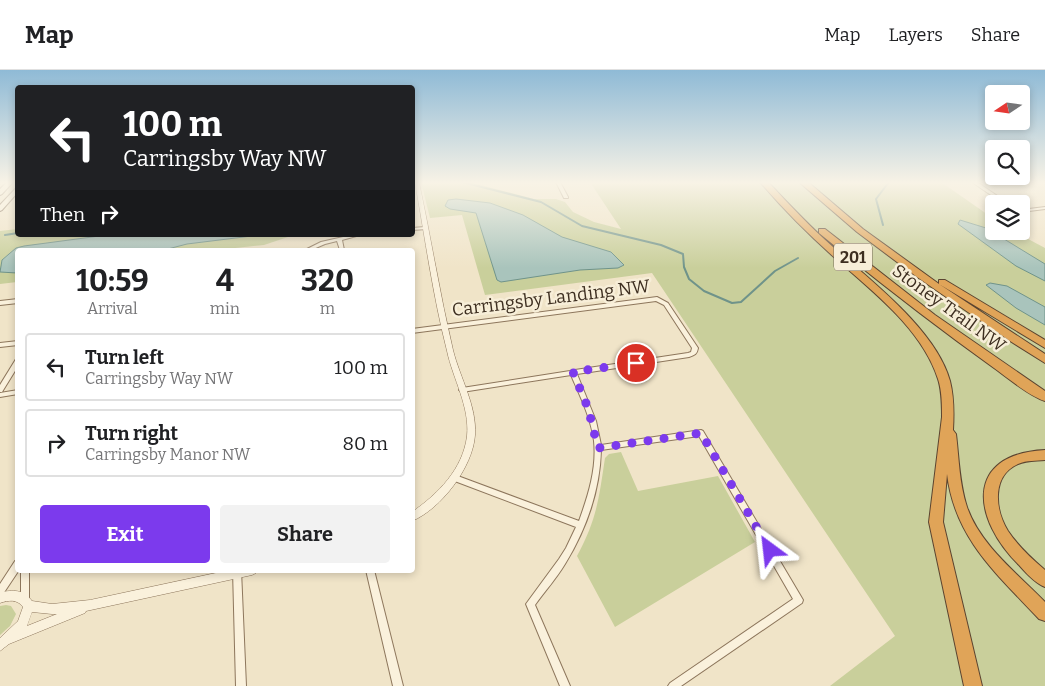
<!DOCTYPE html>
<style>
body{margin:0;font-family:Bitter,serif;background:#f2f2f2;color:#202124;height:100vh;display:flex;flex-direction:column;font-size:19px;white-space:nowrap}
*{box-sizing:border-box;margin:0}
p{font-size:16px;color:#757577}
.icon{flex:none;width:28px;height:28px;fill:none;stroke:currentColor;stroke-width:2;stroke-linecap:round;stroke-linejoin:round}
.map{position:relative;flex:1;overflow:hidden}
.details{position:absolute;left:15px;top:178px;width:400px;height:325px;display:flex;flex-direction:column;background:#fff;border-radius:5px;box-shadow:0 2px 8px #0003}
.details>*{flex:none}
.hud{position:absolute;left:15px;top:15px;width:400px;height:152px;border-radius:5px;box-shadow:0 2px 8px #0003;background:#202124;color:#fff;overflow:hidden}
.needle{width:32px;rotate:257deg}
.buttons{position:absolute;left:985px;top:15px;display:grid;gap:10px}
.buttons a{display:grid;place-items:center;width:45px;height:45px;border-radius:5px;background:#fff;box-shadow:0 2px 8px #0003;font-size:25px}
.pin{position:absolute;display:grid;place-items:center;width:42px;height:42px;color:#fff;margin:-21px;border:2px solid #fff;border-radius:50%;box-shadow:0 1px 5px #0007}
.me{position:absolute;width:55px;margin:-28px;rotate:330deg;stroke-linejoin:round;filter:drop-shadow(0 0 4px #0008)}
.turn{display:flex;align-items:center;gap:18px;height:105px;padding:0 25px;font-size:22px}
.turn .icon{width:65px;height:65px;stroke-width:2.5}
.turn b{display:block;font-size:35px;line-height:42px}
.then{display:flex;align-items:center;height:48px;padding:0 25px;background:#0003;gap:10px;font-size:19px}
.eta{display:flex;justify-content:space-evenly;align-items:center;height:85px;text-align:center}
.eta b{font-size:30px;font-weight:700;line-height:35px}
.action{display:flex;gap:10px;margin-top:auto;padding:10px 25px}
.action a{flex:1;height:58px;border-radius:5px;background:#7c3aed;color:#fff;font-size:20px;font-weight:700;line-height:58px;text-align:center}
.action a+a{background:#f2f2f2;color:#202124}
ul{padding:0;list-style:none}
li{display:flex;align-items:center;gap:15px;height:68px;margin:0 10px 8px;padding:0 15px;border:2px solid #e0e0e0;border-radius:5px}
li div{flex:1}
li b{display:block;font-size:19px}
li em{font-style:normal}
header{display:flex;align-items:center;gap:30px;box-sizing:border-box;height:70px;padding:0 25px;background:#fff;border-bottom:1px solid #e0e0e0}
header strong{font-size:24px}
nav{display:flex;gap:28px;margin-inline-start:auto;font-size:18px}
.map>svg:first-child{display:block}
</style>
<header>
<strong>Map</strong>
<nav><a>Map</a><a>Layers</a><a>Share</a></nav>
</header>
<div class="map">
<svg width="1045" height="616" viewBox="0 0 1045 616">
<rect width="100%" height="100%" fill="#f0e4c8"/>
<!-- green -->
<path fill="#c9cf9b" d="M421,112H470L534,129H556L565,132L573,142L594,152L621,159L590,112H941L994,149V161H1013L1045,178V616H830L895,566L652,203L485,225L462,145L430,148Z
M17,159L18,165H294L264,175L217,180H18L17,212L0,214V161Z
M621,382L638,421L718,406L755,472L615,557L577,486C597,449 599,428 605,388L609,384Z
M6,535L11,536L16,544L10,556L0,565V536Z"/>
<!-- water -->
<path fill="#a9c4bc" stroke="#6f938a" d="M456,129L490,133L523,145L562,167L611,182L624,195L618,198L580,200L501,212L497,210L476,143L450,139L445,136L448,130Z
M960,150L986,158L1045,194V211L1016,196L958,154Z
M107,165H260L187,174L164,180H18L17,203L0,202L2,190L16,178L24,176Z
M990,213L1007,216L1045,237V255L1016,238L986,215Z"/>
<g fill="none" stroke-linecap="round" stroke-linejoin="round">
<!-- stream -->
<path stroke="#6f938a" stroke-width="2" d="M462,112L541,132L582,156L661,175L683,184L684,197L689,209L704,221L732,233L741,232L775,201L798,188
M883,155L876,129L889,112
M5,165L18,163"/>
<!-- minor casing -->
<g stroke="#8d765c" stroke-width="2">
<path id="minor" d="M556,112H560L568,127V128H564Z
M972,112H977L1009,134H1004Z
M1045,137V139L1021,142V140Z
M425,157H427V159L412,160V158Z
M352,165H360L342,170L344,180H340L337,171L325,174L311,180H305L321,172Z
M657,227L668,233L698,278C697,284 695,285 689,287L577,304L596,351L601,375L701,360L703,361L803,530L802,533L681,616H668L670,613L793,529L699,366L601,380C600,420 586,460 565,494C556,509 545,521 535,535L570,616H560L526,534L559,489L566,478L576,457L452,410L451,408L452,406L455,405L579,451C588,426 597,398 594,371C591,348 580,326 571,305L462,322L459,320L462,318L570,301L573,300H575L688,283L691,282L692,278L664,235L656,231L412,263V259Z
M18,229V233L0,235V231Z
M18,271V275L0,277V273Z
M18,288V296L2,322H0V315L16,289Z
M18,320V324L0,327V323Z
M18,490V500H19L3,524L0,525V514L15,491Z
M21,500H29V529L28,532L25,533L22,532L21,529Z
M233,500H241L246,616H236Z
M366,500H374L403,616H393Z"/>
</g>
<!-- tertiary casing -->
<g stroke="#8d765c" stroke-width="1">
<path id="tertiary" d="M415,112H419C431,168 440,225 453,280C460,308 477,336 475,365C473,397 441,439 412,451V442C438,424 463,399 467,366C470,337 453,309 447,281C433,226 425,168 415,112Z
M230,500H257L256,503L252,505L86,541L85,543L9,574L0,581V568L18,551L23,537C17,529 9,530 0,533V523C13,519 24,520 32,531L52,534L90,530ZM32,542L52,544H57L27,556Z"/>
</g>
<!-- secondary casing -->
<g stroke="#6f573f" stroke-width="2">
<path id="secondary" d="M7,112H13L2,124L0,125V119Z
M18,116V122L2,140L0,141V135Z"/>
</g>
<!-- motorway casing -->
<g stroke="#5b4430" stroke-width="2">
<path id="motorway" d="M760,112H768C789,134 810,157 833,177C871,211 936,260 950,311C954,327 954,343 953,360L956,364C959,388 959,413 967,437C980,475 1018,504 1045,532V551L1039,549C997,504 955,469 947,404L943,452L982,616H964L929,452L942,347C942,334 942,321 938,309C922,259 873,222 835,188C809,165 783,139 760,112Z
M799,112H808L863,159L939,214V210H945L1045,270V278L939,214L1045,284V293L1010,271L917,207L857,162Z
M819,159H825L935,245L1045,321V331C1029,326 1008,308 994,298C934,255 876,210 819,163Z
M1045,380V390C1036,391 1027,390 1018,394C991,406 995,440 1008,461C1018,476 1031,488 1045,500V517C1035,513 1026,503 1019,495C973,450 963,384 1045,380Z"/>
</g>
<!-- minor -->
<use href="#minor" fill="#faf1dc" fill-rule="evenodd"/>
<!-- tertiary -->
<use href="#tertiary" fill="#faf1dc" fill-rule="evenodd"/>
<!-- secondary -->
<use href="#secondary" fill="#faf1dc" fill-rule="evenodd"/>
<!-- motorway -->
<use href="#motorway" fill="#e0a458" fill-rule="evenodd"/>
</g>
<!-- sky -->
<linearGradient id="sky" x2="0" y2="1"><stop stop-color="#8fbad6"/><stop offset="0.57" stop-color="#f8f3e6"/><stop offset="1" stop-color="#f8f3e6" stop-opacity="0"/></linearGradient>
<rect width="1045" height="198" fill="url(#sky)"/>
<g fill="none" stroke-linecap="round" stroke-linejoin="round">
<!-- route -->
<path stroke="#7c3aed" stroke-width="9" stroke-dasharray="0 16.2" d="M636,293L573,302L588,338L598,378L701,363L770,480"/>
</g>
<g text-anchor="middle" dominant-baseline="central" stroke-width="5" stroke-linejoin="round" paint-order="stroke">
<!-- shield labels -->
<rect fill="#f7eed8" stroke="#756857" stroke-width="1" x="834" y="173.5" width="38" height="27" rx="4"/>
<g font-size="16" font-weight="bold" fill="#3d2e20">
<text x="853" y="187">201</text>
</g>
<!-- street labels -->
<g font-size="18" fill="#3d2e20" stroke="#f7eed8">
<text transform="translate(551 228) rotate(-7)">Carringsby Landing NW</text>
<text transform="translate(949 238) rotate(36)">Stoney Trail NW</text>
</g>
</g>
</svg>
<div class="buttons">
<a><svg class="needle" viewBox="-14 -14 28 28"><path d="M0-13l5 13h-10z" fill="#e53935"/><path d="M0 13l5-13h-10z" fill="#757577"/></svg></a>
<a><svg class="icon" aria-label="search" viewBox="0 0 24 24"><circle cx="10" cy="10" r="6"/><path d="M15 15l6 6"/></svg></a>
<a><svg class="icon" aria-label="layers" viewBox="0 0 24 24"><path d="M12 4l9 5-9 5-9-5zM3 14l9 5 9-5"/></svg></a>
</div>
<div class="pin" style="left:636px;top:293px;background:#d93025"><svg class="icon" aria-label="arrive" viewBox="0 0 24 24"><path d="M6 21V4h12l-3 4 3 4H6"/></svg></div>
<svg class="me" style="left:770px;top:480px" viewBox="-20 -20 40 40"><path d="M0-17L14 15 0 8-14 15z" fill="#7c3aed" stroke="#fff" stroke-width="4"/></svg>
<div class="hud">
<div class="turn"><svg class="icon" aria-label="left" viewBox="0 0 24 24"><path d="M17 20v-9H6M10 6l-5 5 5 5"/></svg><div><b>100 m</b>Carringsby Way NW</div></div>
<div class="then">Then<svg class="icon" aria-label="right" viewBox="0 0 24 24"><path d="M7 20v-9h11M14 6l5 5-5 5"/></svg></div>
</div>
<section class="details">
<div class="eta">
<div><b>10:59</b><p>Arrival</p></div>
<div><b>4</b><p>min</p></div>
<div><b>320</b><p>m</p></div>
</div>
<ul>
<li><svg class="icon" aria-label="left" viewBox="0 0 24 24"><path d="M17 20v-9H6M10 6l-5 5 5 5"/></svg><div><b>Turn left</b><p>Carringsby Way NW</p></div><em>100 m</em></li>
<li><svg class="icon" aria-label="right" viewBox="0 0 24 24"><path d="M7 20v-9h11M14 6l5 5-5 5"/></svg><div><b>Turn right</b><p>Carringsby Manor NW</p></div><em>80 m</em></li>
</ul>
<div class="action"><a>Exit</a><a>Share</a></div>
</section>
</div>
